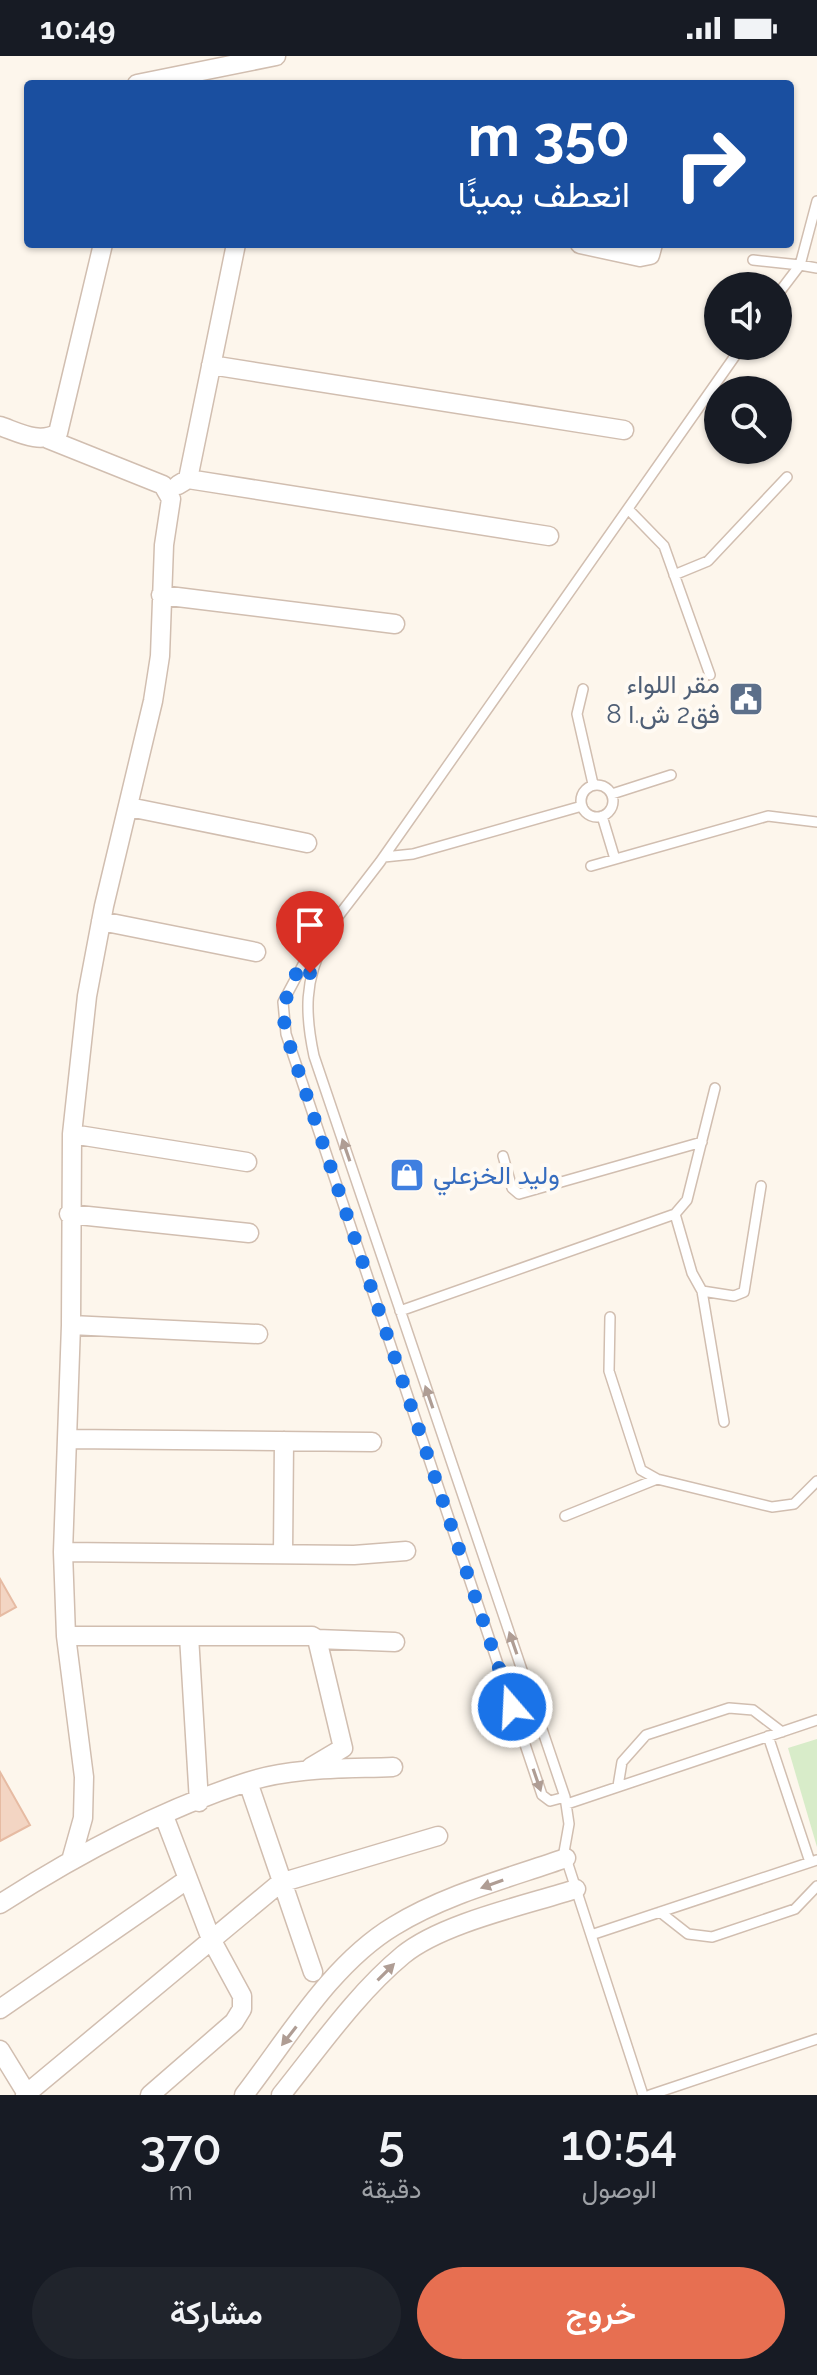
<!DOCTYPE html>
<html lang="ar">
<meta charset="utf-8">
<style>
body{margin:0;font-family:Raleway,Vazirmatn,sans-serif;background:#20242c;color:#f1f3f6;direction:rtl;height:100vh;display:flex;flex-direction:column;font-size:30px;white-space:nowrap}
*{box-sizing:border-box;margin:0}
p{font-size:26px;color:#9ea1a6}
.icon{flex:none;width:44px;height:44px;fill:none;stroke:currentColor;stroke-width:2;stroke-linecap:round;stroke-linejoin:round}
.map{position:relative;height:2039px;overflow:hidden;direction:ltr}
.details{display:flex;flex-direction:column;background:#171b24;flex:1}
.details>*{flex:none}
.top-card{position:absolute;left:24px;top:24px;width:770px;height:168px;border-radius:8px;box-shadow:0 2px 6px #0004;direction:rtl;background:#1a4fa0;color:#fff;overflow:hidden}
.fabs{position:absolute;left:704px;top:216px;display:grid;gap:16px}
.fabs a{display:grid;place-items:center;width:88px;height:88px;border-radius:50%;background:#171b24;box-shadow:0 2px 6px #0004;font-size:40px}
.pin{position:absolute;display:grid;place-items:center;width:68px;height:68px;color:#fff;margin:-82px -34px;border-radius:50% 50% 50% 0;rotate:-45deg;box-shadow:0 0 8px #0007}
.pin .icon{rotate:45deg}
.me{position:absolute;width:88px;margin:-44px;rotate:341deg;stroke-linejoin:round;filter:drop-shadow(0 0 6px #0008)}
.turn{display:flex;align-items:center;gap:28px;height:168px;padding:0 32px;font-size:36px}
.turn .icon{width:104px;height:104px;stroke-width:2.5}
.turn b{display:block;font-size:56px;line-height:68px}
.eta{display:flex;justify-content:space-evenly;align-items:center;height:136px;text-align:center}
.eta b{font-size:48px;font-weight:600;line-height:56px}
.cta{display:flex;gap:16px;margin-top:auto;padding:16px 32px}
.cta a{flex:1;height:92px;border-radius:48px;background:#e76f51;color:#fff;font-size:32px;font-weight:600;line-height:92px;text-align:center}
.cta a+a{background:#20242c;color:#f1f3f6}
.status{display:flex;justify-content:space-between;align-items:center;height:56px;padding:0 40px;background:#171b24;direction:ltr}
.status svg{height:22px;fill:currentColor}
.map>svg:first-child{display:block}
</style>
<div class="status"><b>10:49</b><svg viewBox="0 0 49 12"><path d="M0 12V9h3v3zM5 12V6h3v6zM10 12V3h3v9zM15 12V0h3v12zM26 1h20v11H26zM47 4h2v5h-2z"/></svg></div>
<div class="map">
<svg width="817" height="2039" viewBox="0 0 817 2039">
<rect width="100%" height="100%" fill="#fdf6ec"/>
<!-- green -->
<path fill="#d8ecc9" d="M817,1683V1791L788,1692Z"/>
<!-- building -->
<path fill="#f3d5c3" stroke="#e6bba3" stroke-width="2" d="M0,1523L16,1551L0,1560Z
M0,1716L30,1769L0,1785Z"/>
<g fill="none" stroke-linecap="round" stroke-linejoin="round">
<!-- service casing -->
<g stroke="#d1beb0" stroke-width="12">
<path id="service" d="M753,204L800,209L817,145
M778,238L800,209L817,212
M629,454L664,490L710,619
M674,519L708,505L787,421
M583,633L577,658L593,728
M581 745a16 16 0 1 1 32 0a16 16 0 1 1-32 0Z
M612,738L671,719
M602,760L615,803
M384,801L413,798L582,750
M591,810L768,760L817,766
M325,885C304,924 305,958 314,1000L565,1741L569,1768L564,1796L643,2039
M503,1100L512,1132L519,1138L702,1086
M675,1158L692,1217L702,1235L724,1366
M702,1235L734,1240L744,1236L761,1130
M400,1255L675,1158L687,1144L715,1032
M610,1261L609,1315L641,1414L657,1423L772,1451L794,1448L817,1425
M565,1460L657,1423
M768,1680L810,1806
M618,1730L622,1706L646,1679L729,1652L753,1654L782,1676
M565,1741L550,1745L542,1739L286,978L283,946L307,901L380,806L742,290
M567,1748L817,1664
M660,1856L688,1878L712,1881L795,1853L817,1830
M591,1879L817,1804
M650,2039L817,1983"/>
</g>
<!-- minor casing -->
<g stroke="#d1beb0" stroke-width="21">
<path id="minor" d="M137,28L276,0
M580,188L640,201L650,199L653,188
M211,309L624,374
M0,370C20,377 39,388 58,377L103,188
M48,383L163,429L171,443L164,489L160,600L153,645L104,850L87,940L72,1078L71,1269L63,1496L66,1580L84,1721L83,1762L72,1801
M188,423L549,480
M178,429L188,423L236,188
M161,539L395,568
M129,751L307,787
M101,865L256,896
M72,1078L247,1106
M69,1158L249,1177
M71,1269L258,1278
M68,1383L372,1386
M63,1496L354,1499L406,1495
M283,1498L284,1385
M66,1580H312L317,1583L343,1692L311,1711
M189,1580L199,1746
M317,1583L395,1586
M248,1726L313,1916
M0,1848C76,1799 160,1754 247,1726C293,1711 345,1713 393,1711
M0,1953L188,1823
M0,1994L27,2038
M25,2039L280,1827L438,1780
M150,2039L234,1966L242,1953V1940L211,1883L164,1760
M244,2039C288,1982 331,1908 394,1870C446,1838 509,1822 566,1802
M281,2039C319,1992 356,1938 403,1899C442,1867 526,1849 576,1833"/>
</g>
<!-- service -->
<use href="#service" stroke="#fff" stroke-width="9"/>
<!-- minor -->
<use href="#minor" stroke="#fff" stroke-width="18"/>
</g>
<!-- one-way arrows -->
<defs><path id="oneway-solid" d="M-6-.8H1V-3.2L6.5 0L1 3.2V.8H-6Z" transform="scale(2)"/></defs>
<g fill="#af9d94">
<use href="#oneway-solid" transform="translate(346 1094) rotate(-109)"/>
<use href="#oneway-solid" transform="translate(429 1341) rotate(-109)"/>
<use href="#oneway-solid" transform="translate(513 1587) rotate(-109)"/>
<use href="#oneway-solid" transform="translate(537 1724) rotate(71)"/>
<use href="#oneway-solid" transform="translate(492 1828) rotate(160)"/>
<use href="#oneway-solid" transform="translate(386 1916) rotate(-45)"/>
<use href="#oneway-solid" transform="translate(289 1980) rotate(128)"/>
</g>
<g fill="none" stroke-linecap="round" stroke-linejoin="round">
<!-- route -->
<path stroke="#1a73e8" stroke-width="14" stroke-dasharray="0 25.2" d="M310,917L337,865C308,899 276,931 286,978L512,1651"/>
</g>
<!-- icons -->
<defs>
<g id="civic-square" transform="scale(1.8)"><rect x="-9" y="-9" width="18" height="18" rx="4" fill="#5c6f8a" stroke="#fffaf3"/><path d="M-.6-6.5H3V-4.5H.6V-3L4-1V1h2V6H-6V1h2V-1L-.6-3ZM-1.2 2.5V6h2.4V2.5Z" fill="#fff"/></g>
<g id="shop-square" transform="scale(1.8)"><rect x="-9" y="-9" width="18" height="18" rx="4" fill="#3f7fe0" stroke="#fffaf3"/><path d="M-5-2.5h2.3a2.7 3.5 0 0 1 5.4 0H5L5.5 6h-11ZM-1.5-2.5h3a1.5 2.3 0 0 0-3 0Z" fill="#fff"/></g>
</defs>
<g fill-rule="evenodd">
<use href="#civic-square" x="746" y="643"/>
<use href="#shop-square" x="407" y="1119"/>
</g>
<g text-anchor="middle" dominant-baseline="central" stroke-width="8" stroke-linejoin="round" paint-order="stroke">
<!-- service labels -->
<g font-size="26" fill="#4e5e75" stroke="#fffaf3" text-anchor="end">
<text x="720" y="628">مقر اللواء<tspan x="720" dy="30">8 فق2 ش.ا</tspan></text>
</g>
<!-- shop labels -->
<g font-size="26" fill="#366cbe" stroke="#fffaf3" text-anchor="start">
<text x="433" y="1119">وليد الخزعلي</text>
</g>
</g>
</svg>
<div class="fabs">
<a><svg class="icon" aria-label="sound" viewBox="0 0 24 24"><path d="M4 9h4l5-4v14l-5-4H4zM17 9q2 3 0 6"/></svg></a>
<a><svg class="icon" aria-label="search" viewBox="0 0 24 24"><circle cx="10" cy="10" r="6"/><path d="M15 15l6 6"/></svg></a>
</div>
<div class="pin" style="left:310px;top:917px;background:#d93025"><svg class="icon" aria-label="arrive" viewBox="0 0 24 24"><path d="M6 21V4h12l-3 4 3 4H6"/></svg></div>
<svg class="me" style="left:512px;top:1651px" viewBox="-20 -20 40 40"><circle r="17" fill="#1a73e8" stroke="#fff" stroke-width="3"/><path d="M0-11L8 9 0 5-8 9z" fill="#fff"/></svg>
<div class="top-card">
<div class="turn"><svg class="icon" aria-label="right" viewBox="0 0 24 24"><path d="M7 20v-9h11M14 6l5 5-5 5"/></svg><div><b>350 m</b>انعطف يمينًا</div></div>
</div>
</div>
<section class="details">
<div class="eta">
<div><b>10:54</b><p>الوصول</p></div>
<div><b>5</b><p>دقيقة</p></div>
<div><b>370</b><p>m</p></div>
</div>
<div class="cta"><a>خروج</a><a>مشاركة</a></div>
</section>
